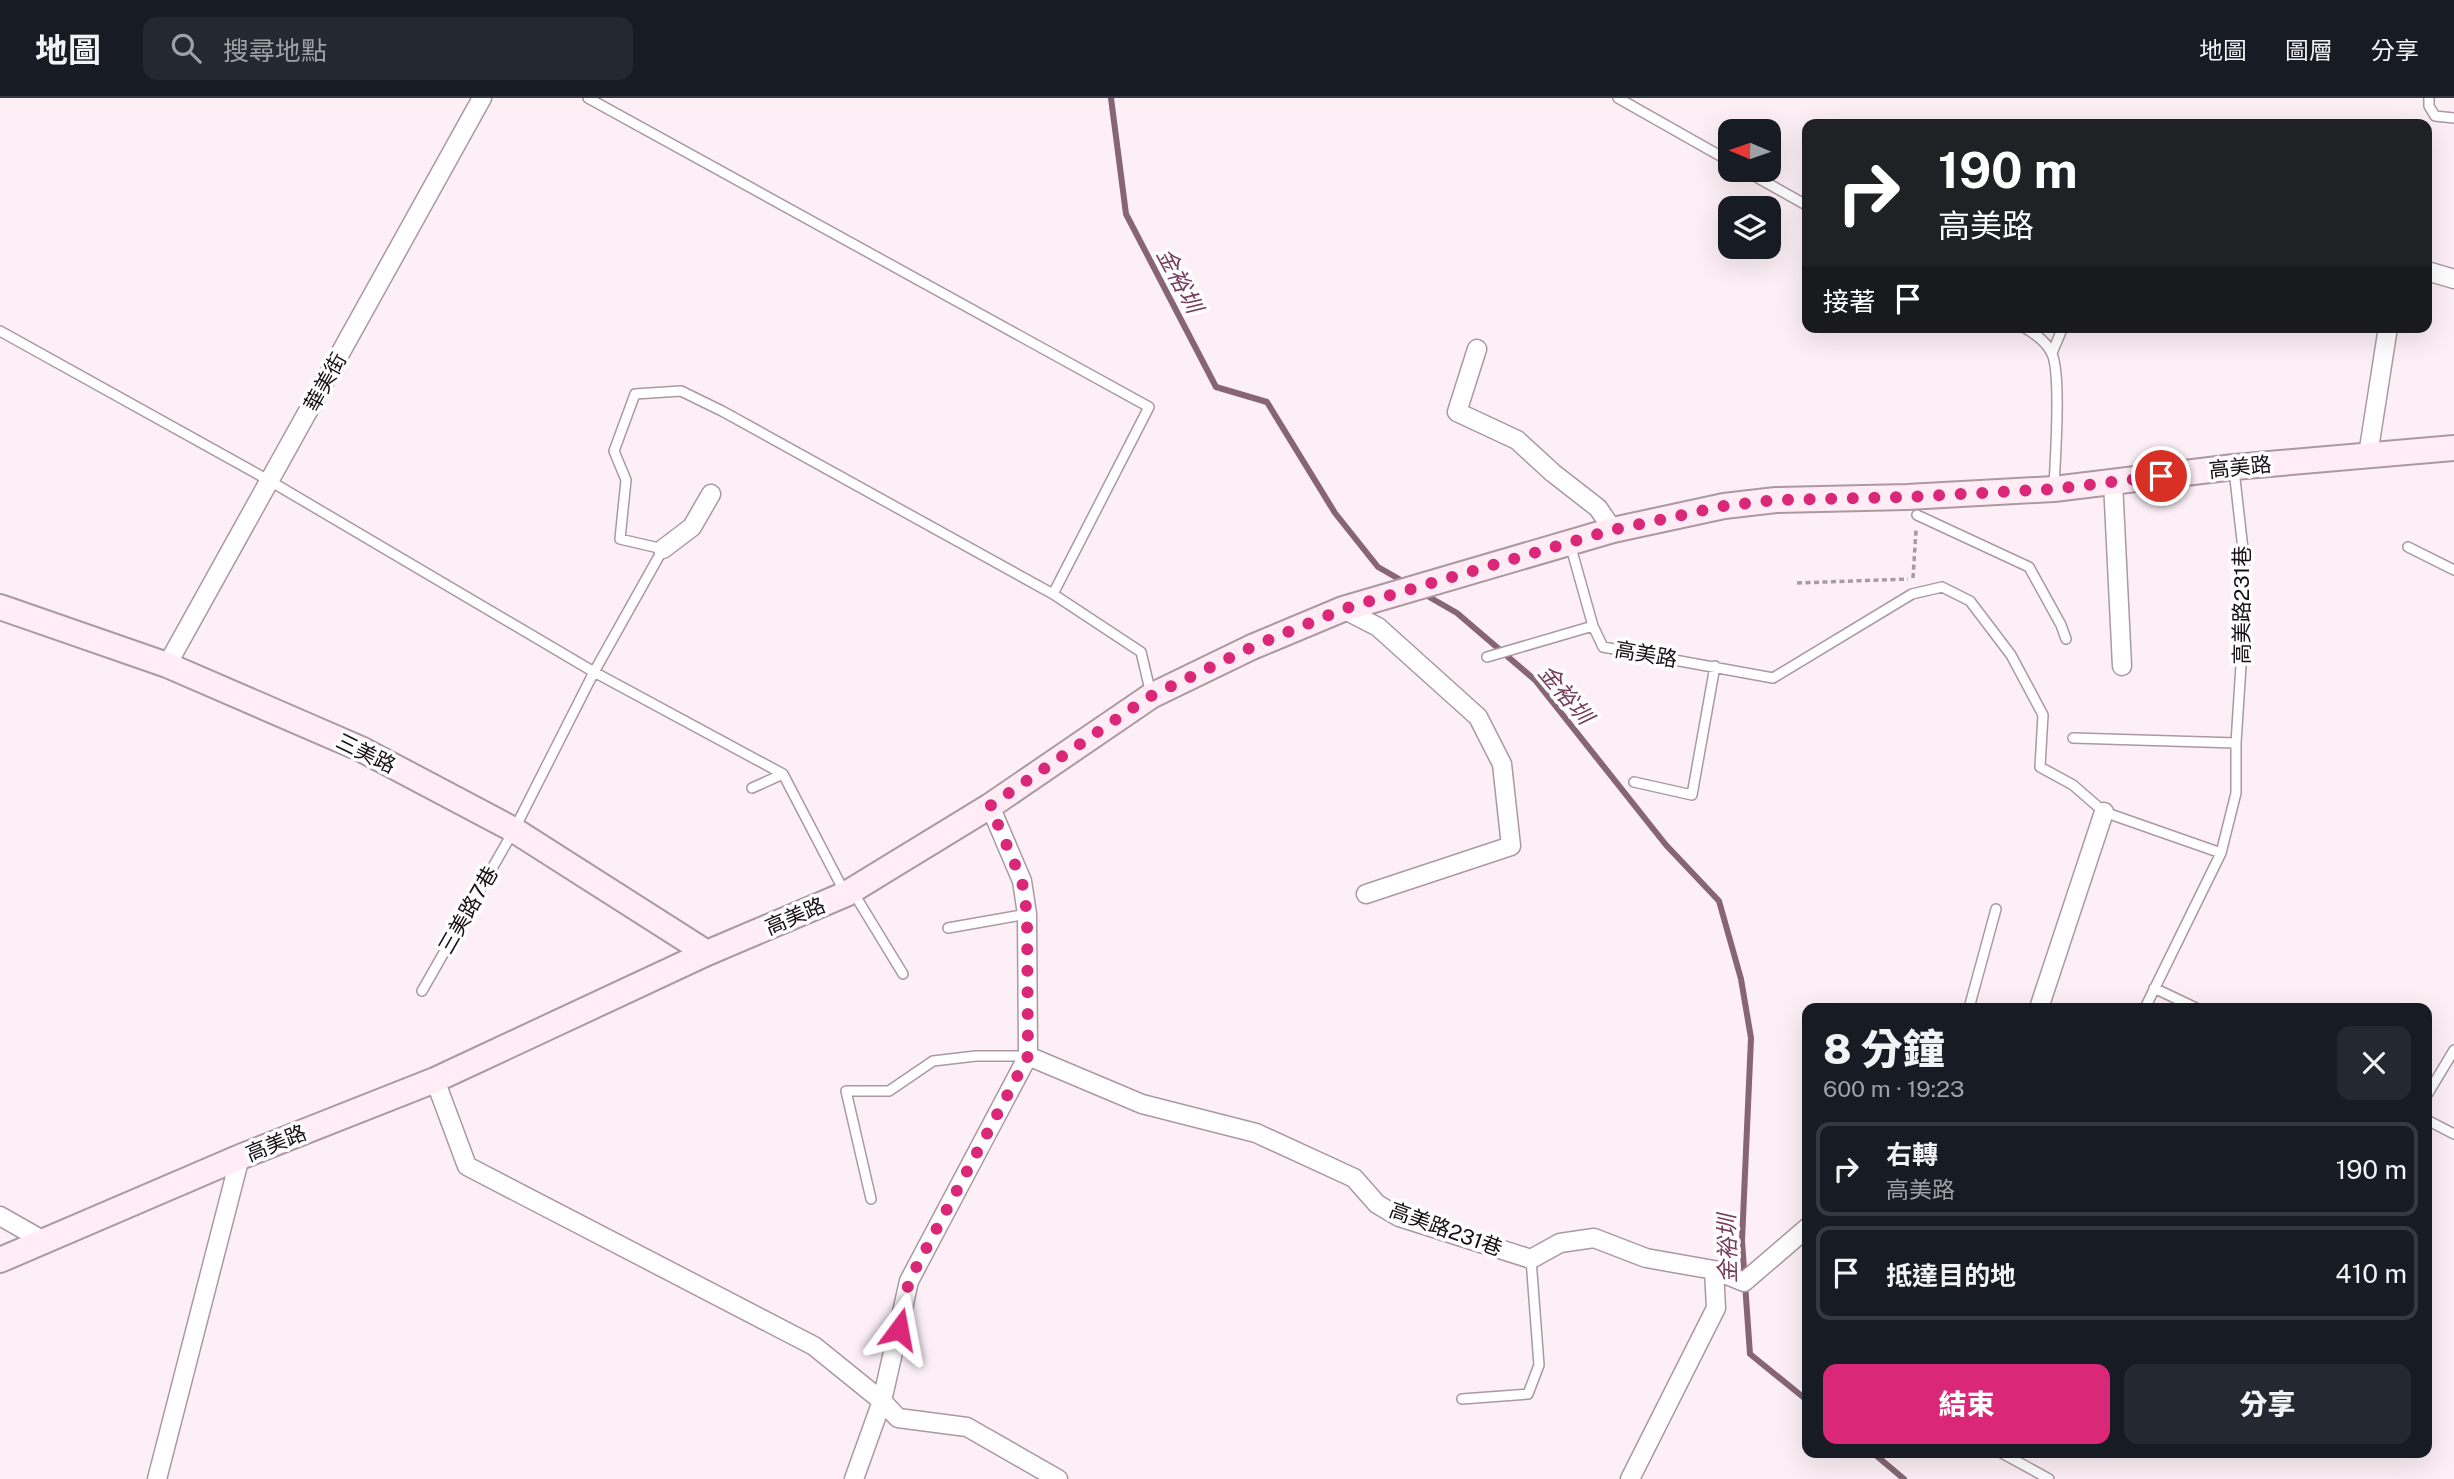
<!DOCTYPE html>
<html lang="zh-TW">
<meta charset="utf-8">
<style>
body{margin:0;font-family:"Public Sans","Noto Sans TC",sans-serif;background:#242831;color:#f1f3f6;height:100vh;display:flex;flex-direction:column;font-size:26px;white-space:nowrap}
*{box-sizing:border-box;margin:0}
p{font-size:23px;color:#9ea1a6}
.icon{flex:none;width:38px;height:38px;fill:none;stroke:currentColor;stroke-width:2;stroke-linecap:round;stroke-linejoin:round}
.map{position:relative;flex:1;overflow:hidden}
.details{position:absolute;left:1802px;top:905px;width:630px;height:455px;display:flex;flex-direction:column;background:#171b24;border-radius:14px;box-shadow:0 7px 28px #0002}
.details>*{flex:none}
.hud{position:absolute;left:1802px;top:21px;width:630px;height:214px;border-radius:14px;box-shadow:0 7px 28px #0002;background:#202124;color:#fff;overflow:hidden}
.needle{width:46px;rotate:272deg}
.buttons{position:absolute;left:1718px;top:21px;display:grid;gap:14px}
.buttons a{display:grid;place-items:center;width:63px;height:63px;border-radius:14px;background:#171b24;box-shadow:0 7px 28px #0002;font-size:35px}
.pin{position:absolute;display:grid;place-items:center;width:60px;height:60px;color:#fff;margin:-30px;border:4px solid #fff;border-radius:50%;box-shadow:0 2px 7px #0007}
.me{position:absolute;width:77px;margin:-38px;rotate:13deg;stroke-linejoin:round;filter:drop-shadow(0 0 5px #0008)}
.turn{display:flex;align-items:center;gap:24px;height:147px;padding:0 21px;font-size:32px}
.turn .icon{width:91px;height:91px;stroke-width:2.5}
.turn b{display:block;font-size:49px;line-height:60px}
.then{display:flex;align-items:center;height:66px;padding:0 21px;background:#0003;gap:14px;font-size:26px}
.round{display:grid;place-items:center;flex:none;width:74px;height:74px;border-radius:14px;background:#242831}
.head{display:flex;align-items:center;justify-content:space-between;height:119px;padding:0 21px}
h1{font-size:42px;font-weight:800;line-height:52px}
.primary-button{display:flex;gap:14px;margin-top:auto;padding:14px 21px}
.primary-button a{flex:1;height:80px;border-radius:14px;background:#db2777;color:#fff;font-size:28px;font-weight:800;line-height:80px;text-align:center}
.primary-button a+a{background:#242831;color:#f1f3f6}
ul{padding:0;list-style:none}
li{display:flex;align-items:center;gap:21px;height:94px;margin:0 14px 10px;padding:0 7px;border:4px solid #363941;border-radius:14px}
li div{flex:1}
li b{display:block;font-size:26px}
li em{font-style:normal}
header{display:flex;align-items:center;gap:42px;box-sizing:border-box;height:98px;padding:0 35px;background:#171b24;border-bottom:2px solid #363941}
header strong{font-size:33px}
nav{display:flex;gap:38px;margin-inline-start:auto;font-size:24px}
.search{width:490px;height:63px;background:#242831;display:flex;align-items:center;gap:18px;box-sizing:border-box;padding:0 24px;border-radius:14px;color:#9ea1a6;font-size:26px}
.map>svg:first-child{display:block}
</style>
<header>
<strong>地圖</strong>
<div class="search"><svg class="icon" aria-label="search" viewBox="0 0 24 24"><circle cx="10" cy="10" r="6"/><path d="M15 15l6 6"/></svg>搜尋地點</div>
<nav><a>地圖</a><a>圖層</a><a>分享</a></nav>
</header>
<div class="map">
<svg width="2454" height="1381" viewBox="0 0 2454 1381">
<rect width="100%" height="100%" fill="#fcf0f6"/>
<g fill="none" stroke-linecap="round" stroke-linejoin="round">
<!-- stream -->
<path stroke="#876575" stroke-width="6" d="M1111,0L1126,116L1216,289L1267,304L1335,415L1378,469L1406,485
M1424,496L1457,515L1535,582L1666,747L1719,803L1741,881L1751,940L1742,1143L1750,1256L1808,1303
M1872,1354L1904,1381"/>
<!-- lane casing -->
<g stroke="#ab98a1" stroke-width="12">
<path id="lane" d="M588,0L1149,309L1053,496
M1618,0L1731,64
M2429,0V8L2435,18L2454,20
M1744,72L1808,108
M2023,229C2034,235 2045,242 2051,254C2062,271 2055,364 2054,389
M0,233L270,383L594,574L783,676L845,795
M2052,255L2063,229
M1917,417L2029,469L2061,527L2066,541
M1570,446L1593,528L1603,549L1773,580L1912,496L1942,489L1970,503L2011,557L2043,617L2040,669L2073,687L2104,714L2221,755
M2408,449L2454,472
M1487,559L1593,528
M2073,640L2236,645
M1634,684L1692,697L1715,568
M752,690L783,676
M853,794L903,876
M948,830L1027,816
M2154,890L2196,910
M422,893L514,732L594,574L663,451L620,441L626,382L614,353L635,296L681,293L722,313L1053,496L1141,554L1151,596
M1969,910L1996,811
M2145,910L2221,755L2236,695V645L2243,536L2244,460L2234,372
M2427,997L2454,952
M2427,1022L2454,1036
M871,1101L846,993H889L933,963L976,958H1028
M1462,1301L1528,1296L1539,1267L1531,1161
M2000,1354L2049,1381"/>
</g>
<!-- street casing -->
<g stroke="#ab98a1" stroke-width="21">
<path id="street" d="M2427,173L2454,181
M1477,251L1457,314L1517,342L1553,375L1598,410L1613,432
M2368,357L2388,229
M2113,384L2122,568
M663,451L692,429L711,396
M1343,511L1378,529L1478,619L1502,666L1511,748L1366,796
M167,567L482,0
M2039,910L2104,714
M1028,958L1142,1006L1256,1035L1354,1080L1377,1106L1399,1119L1531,1161L1560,1145L1594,1140L1646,1160L1714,1172L1744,1184L1808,1129
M435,982L467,1068L814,1248L882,1303L898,1320L967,1329L1058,1381
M0,1118L44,1143
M157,1381L240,1059
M854,1381L882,1303L909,1183L1028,958L1027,816L1022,783L990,708
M1630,1381L1716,1210L1714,1172"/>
</g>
<!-- secondary casing -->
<g stroke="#ab98a1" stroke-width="28">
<path id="secondary" d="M0,509L167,567L361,651L514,732L707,855
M0,1162L240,1059L435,982L707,855L846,796L990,708L1151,598L1252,549L1343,511L1613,432L1724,408L1776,402L1907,399L2054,391L2234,369L2454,350"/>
</g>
<!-- path -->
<path stroke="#a59ba0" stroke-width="3.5" stroke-dasharray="5 3.5" stroke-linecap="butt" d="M1913,480L1916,432
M1797,485L1908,481"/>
<!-- lane -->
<use href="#lane" stroke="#fff" stroke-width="9"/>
<!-- street -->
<use href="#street" stroke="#fff" stroke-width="18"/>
<!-- secondary -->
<use href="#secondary" stroke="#ffecf5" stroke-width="24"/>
</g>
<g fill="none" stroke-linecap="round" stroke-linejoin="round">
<!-- route -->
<path stroke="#db2777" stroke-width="12" stroke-dasharray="0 21.6" d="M899,1231L909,1183L1028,958L1027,816L1022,783L990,708L1128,613L1151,598L1252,549L1343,511L1612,432L1724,408L1776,402L1907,399L2054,391L2161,378"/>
</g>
<g text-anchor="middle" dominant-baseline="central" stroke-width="7" stroke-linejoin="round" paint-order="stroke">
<!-- street labels -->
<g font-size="21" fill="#171014" stroke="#fff">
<text transform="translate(325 284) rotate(-61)">華美街</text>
<text transform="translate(2240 369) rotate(-6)">高美路</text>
<text transform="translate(2241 507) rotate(-90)">高美路231巷</text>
<text transform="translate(1646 556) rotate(10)">高美路</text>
<text transform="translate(366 655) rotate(26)">三美路</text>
<text transform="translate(468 812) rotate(-60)">三美路7巷</text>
<text transform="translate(795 818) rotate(-23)">高美路</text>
<text transform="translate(276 1045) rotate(-22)">高美路</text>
<text transform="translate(1446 1131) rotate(20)">高美路231巷</text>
</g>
<!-- water labels -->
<g font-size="23" font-style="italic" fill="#783d5d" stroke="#fff">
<text transform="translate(1180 182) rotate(62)">金裕圳</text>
<text transform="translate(1566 596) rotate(50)">金裕圳</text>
<text transform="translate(1727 1151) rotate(-91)">金裕圳</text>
</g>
</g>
</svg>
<div class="buttons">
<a><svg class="needle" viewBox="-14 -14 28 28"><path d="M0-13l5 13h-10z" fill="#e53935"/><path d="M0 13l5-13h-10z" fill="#9ea1a6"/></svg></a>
<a><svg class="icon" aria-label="layers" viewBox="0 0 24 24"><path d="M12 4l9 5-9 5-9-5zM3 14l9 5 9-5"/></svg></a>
</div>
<div class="pin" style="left:2161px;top:378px;background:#d93025"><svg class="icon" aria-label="arrive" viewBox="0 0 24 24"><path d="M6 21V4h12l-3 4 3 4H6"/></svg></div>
<svg class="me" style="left:899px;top:1231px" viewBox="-20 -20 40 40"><path d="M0-17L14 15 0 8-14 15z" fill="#db2777" stroke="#fff" stroke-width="4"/></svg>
<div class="hud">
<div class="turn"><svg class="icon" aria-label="right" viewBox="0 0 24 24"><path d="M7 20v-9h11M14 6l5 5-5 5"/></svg><div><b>190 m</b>高美路</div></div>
<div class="then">接著<svg class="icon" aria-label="arrive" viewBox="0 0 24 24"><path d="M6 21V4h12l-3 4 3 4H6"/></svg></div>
</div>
<section class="details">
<div class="head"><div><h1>8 分鐘</h1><p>600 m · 19:23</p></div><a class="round"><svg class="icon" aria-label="close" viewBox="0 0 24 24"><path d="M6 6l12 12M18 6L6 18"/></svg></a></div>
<ul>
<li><svg class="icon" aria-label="right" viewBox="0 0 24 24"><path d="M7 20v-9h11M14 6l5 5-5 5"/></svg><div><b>右轉</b><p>高美路</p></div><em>190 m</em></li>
<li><svg class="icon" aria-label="arrive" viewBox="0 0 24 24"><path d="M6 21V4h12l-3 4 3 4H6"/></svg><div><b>抵達目的地</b></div><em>410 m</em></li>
</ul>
<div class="primary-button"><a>結束</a><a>分享</a></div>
</section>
</div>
